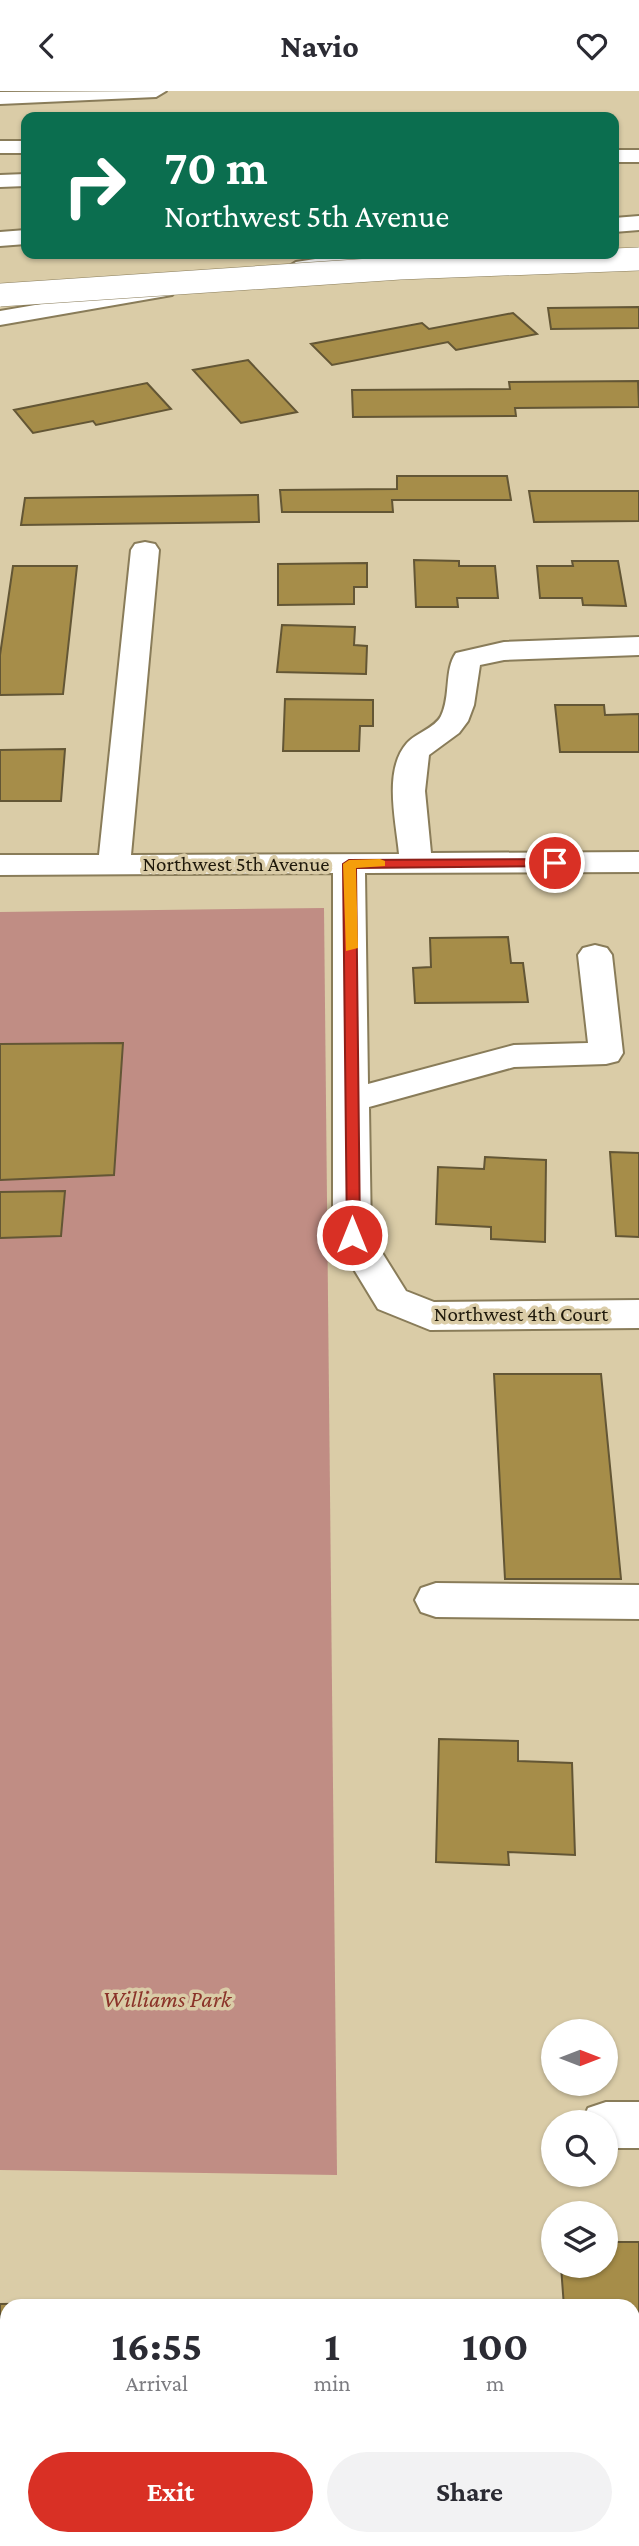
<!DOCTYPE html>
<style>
body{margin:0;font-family:"Crimson Pro",serif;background:#f2f2f3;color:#2b2b33;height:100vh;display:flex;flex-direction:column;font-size:26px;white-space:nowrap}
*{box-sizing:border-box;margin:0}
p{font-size:23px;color:#7c7c81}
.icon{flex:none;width:38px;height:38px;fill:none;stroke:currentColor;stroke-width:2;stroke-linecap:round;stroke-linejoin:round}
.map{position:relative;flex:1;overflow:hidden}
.sheet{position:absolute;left:0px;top:2208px;width:640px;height:247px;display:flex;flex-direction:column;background:#fff;border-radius:21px 21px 0 0;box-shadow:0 2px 5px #0004}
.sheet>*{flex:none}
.hud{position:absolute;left:21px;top:21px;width:598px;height:147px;border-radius:14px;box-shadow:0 2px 5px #0004;background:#0b6e4f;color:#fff;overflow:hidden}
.needle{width:46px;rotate:90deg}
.fabs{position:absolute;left:541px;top:1928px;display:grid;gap:14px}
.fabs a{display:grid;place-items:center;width:77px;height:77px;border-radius:50%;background:#fff;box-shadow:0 2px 5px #0004;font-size:35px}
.pin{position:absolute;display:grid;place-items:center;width:60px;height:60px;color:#fff;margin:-30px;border:4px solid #fff;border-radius:50%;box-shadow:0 2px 7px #0007}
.me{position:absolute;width:77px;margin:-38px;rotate:0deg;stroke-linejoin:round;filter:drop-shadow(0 0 5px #0008)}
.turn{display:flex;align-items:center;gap:24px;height:147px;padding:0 28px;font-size:32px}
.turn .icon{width:91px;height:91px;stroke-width:2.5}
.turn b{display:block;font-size:49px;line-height:60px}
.eta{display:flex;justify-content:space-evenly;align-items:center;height:119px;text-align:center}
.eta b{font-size:42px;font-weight:700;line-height:49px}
.action{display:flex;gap:14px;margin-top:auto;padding:14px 28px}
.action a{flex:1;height:80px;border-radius:42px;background:#d93025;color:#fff;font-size:28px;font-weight:700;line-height:80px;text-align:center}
.action a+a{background:#f2f2f3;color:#2b2b33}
header{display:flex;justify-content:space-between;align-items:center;height:91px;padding:0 28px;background:#fff;font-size:32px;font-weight:700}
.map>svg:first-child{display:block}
</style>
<header><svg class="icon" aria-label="back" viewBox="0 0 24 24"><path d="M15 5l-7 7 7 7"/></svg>Navio<svg class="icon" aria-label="heart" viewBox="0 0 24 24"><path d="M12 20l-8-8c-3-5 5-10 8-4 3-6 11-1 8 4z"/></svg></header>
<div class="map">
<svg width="639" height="2455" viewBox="0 0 639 2455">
<rect width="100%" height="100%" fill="#dacca7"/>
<!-- green -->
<path fill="#c08d84" d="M324,817L337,2084L0,2079V821Z"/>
<!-- building -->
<path fill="#a68d49" stroke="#635635" stroke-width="2" d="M639,216V237L551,238L548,217Z
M513,222L537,243L456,259L448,251L332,274L311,253L422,232L429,238Z
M248,269L297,321L241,332L193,279Z
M638,290L639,316L515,317L516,325L353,326L352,299L510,298L509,291Z
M147,292L171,318L96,334L93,330L33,342L14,319Z
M397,385H507L511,409H392L393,421H282L280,399L397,398Z
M529,400H639V430L534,431Z
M258,404L259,431L21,434L25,407Z
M414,469L459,470V475H495L498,507H457L458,516H416Z
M572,470H618L626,515L583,514L582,507H540L537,475H573Z
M367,472V496H354V513L278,514V473Z
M13,475H77L63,603L0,604V564Z
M282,534L355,536L354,554L367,555L366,583L277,581Z
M285,608L373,609V635H360L359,660H283Z
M555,614H604L605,624L639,623V661H560Z
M65,658L61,710H0V659Z
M508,846L511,872H523L528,911L415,912L413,877L431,876L430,847Z
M123,952L114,1084L0,1089V953Z
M610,1061L639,1062V1146L616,1145Z
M485,1066L546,1069L545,1151L491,1148V1136L436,1133L438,1076L484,1078Z
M65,1100L61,1145L0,1147V1101Z
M494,1283H601L621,1488H505Z
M439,1648L518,1650V1670L572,1672L575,1764L508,1761L509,1774L436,1771Z
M606,2151H639V2455H584L583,2448H634V2216H564L561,2175H606Z
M342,2209V2216H7V2352L0,2353V2213Z
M160,2448H346V2455H160Z"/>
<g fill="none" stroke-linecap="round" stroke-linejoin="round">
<!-- minor casing -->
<g stroke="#897c59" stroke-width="4">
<path id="minor" d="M166,0L156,6L0,13V1Z
M145,451L155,453L159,459L131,764L399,763C396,730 383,679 407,652C416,642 435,637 441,625C451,605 444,579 456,562L504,551L639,546V564L504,569L480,574L474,614L468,630L459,642L429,664L425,700L431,762L639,761V781L365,782L368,993L514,954L588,952L578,864L583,857L595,854L607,857L612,864L623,962L618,970L606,973L514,976L369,1016L371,1144L406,1200L434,1211L639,1209V1237L430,1239L378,1218L333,1144V782L0,784V764H99L131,459L135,453Z
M436,1492L639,1494V1528L436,1526L421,1521L415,1509L421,1497Z
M606,2011H639V2057H606V2032H582L588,2017Z
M0,2384H7V2440H0Z
M37,2448H93L95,2455H39Z"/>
</g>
<!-- highway casing -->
<g stroke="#897c59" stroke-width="4">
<path id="highway" d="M0,50H26V62H0Z
M614,59H639V71H614Z
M26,83V95L0,96V84Z
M639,125V139L614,141V127Z
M26,139V153L0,155V141Z
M347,163H398L387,170L296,185L285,178L296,171Z
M164,192L172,194L176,199L172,204L0,234V220Z"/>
</g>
<!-- minor -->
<use href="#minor" fill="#fff" fill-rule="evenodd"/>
<!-- highway -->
<use href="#highway" fill="#fff" fill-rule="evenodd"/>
<!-- highway-bridge casing -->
<g stroke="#897c59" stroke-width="24" stroke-linecap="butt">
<path id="highway-bridge" d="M0,204L400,177L639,168"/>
</g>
<!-- highway-bridge -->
<use href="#highway-bridge" stroke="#fff" stroke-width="23"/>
</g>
<!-- route -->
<path fill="#d93025" stroke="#8d1f18" stroke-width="2" d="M555,768L562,772L560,775L356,777L360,1144L352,1150L347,1148L343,773L349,769Z"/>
<!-- slow -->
<path fill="#f59e0b" d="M380,768L385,770V775L356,777L358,857L346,860L343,773L349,769Z"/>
<g text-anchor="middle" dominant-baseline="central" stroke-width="7" stroke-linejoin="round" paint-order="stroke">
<!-- street labels -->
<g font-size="21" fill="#1f190b" stroke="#dacca7">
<text x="236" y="773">Northwest 5th Avenue</text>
<text x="521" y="1223">Northwest 4th Court</text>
</g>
<!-- near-park labels -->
<g font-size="24" font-style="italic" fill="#8b3329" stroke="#dacca7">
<text x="167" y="1907">Williams Park</text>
</g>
</g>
</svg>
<div class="fabs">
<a><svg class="needle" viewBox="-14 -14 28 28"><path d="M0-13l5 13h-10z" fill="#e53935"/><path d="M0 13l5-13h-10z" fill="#7c7c81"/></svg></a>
<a><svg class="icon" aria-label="search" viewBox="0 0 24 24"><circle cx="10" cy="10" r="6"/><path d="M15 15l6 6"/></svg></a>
<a><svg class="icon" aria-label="layers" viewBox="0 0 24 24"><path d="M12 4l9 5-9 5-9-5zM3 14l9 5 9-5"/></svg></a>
</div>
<div class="pin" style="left:555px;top:772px;background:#d93025"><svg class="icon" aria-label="arrive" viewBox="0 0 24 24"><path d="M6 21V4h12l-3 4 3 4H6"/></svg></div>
<svg class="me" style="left:352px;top:1144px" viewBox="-20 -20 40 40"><circle r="17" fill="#d93025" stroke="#fff" stroke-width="3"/><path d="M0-11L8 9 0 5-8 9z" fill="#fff"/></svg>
<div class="hud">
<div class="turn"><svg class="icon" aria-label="right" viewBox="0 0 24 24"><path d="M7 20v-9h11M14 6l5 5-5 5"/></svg><div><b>70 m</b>Northwest 5th Avenue</div></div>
</div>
<section class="sheet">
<div class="eta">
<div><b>16:55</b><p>Arrival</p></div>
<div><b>1</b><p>min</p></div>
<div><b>100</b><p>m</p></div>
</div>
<div class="action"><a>Exit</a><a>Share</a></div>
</section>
</div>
